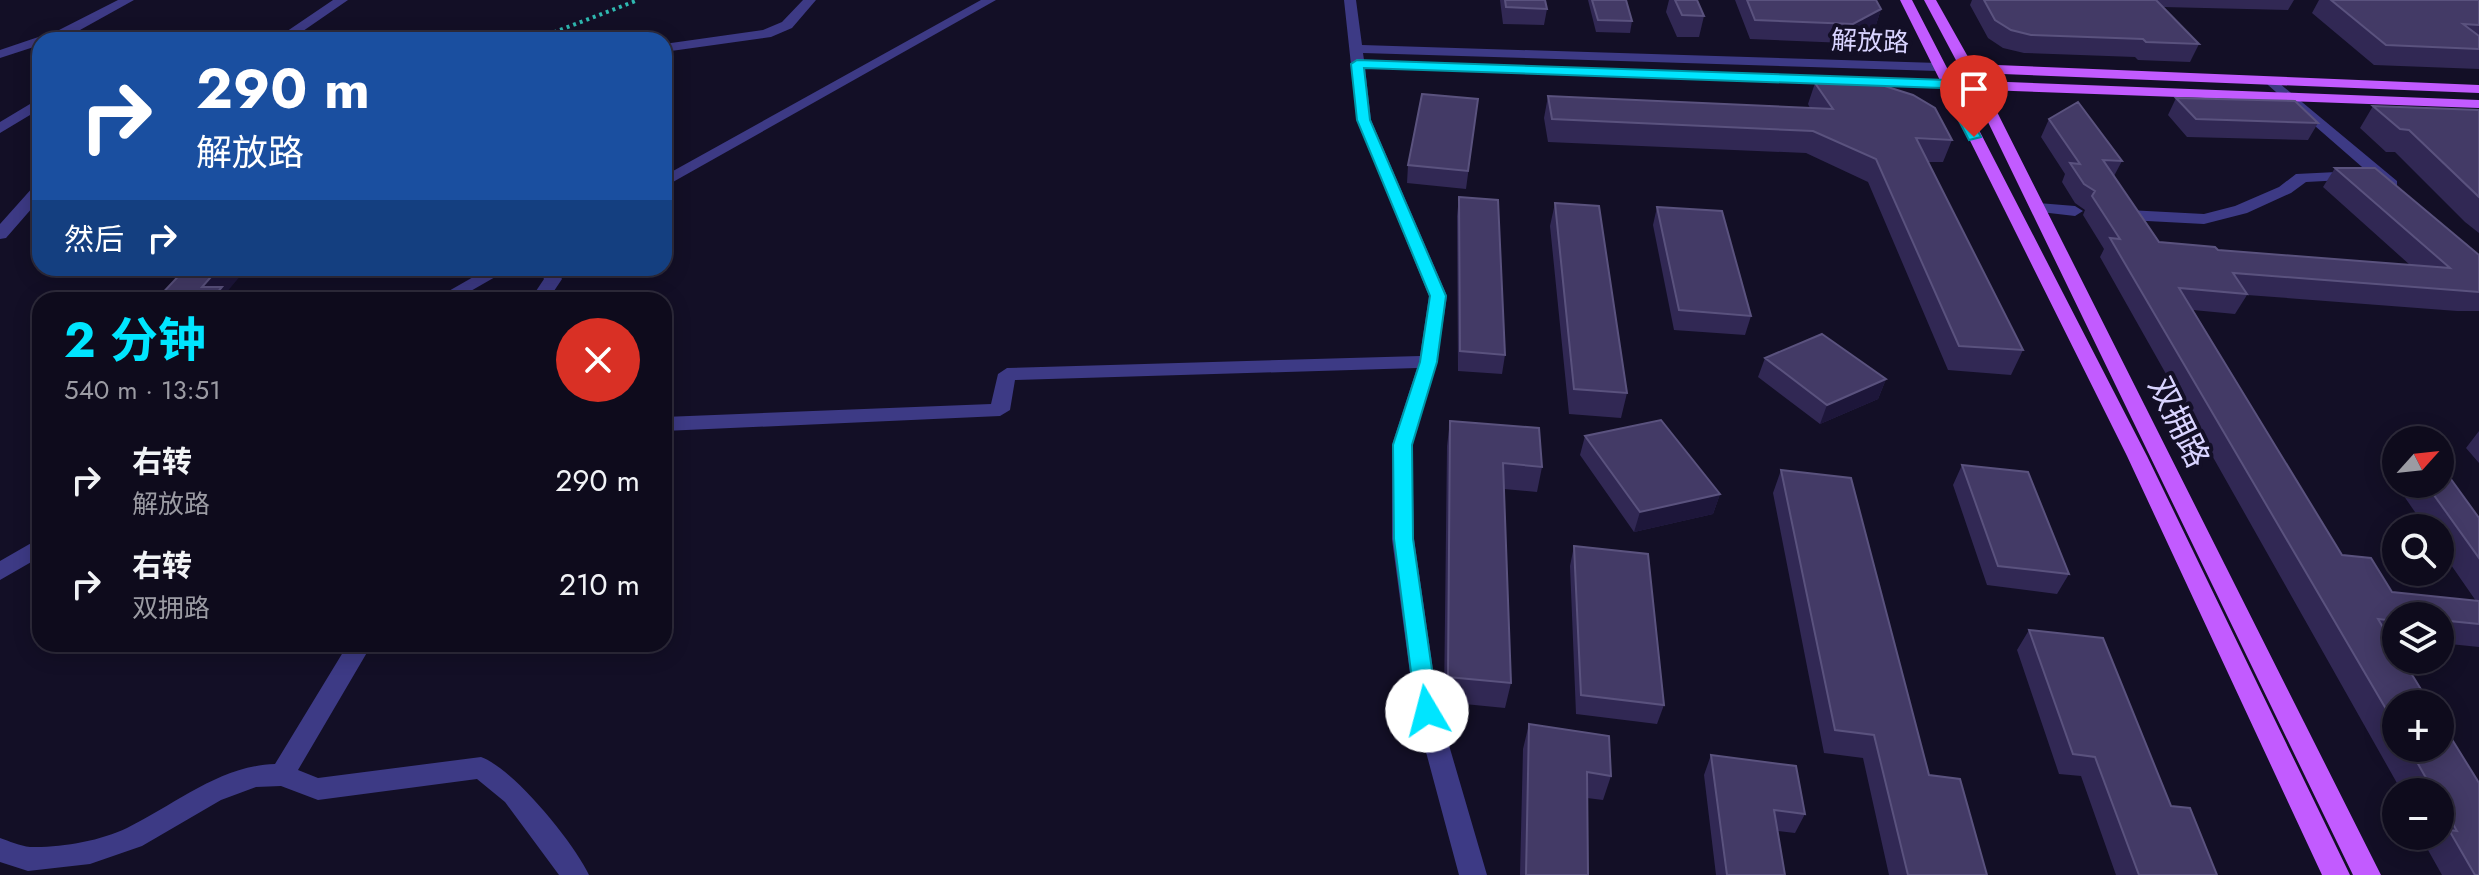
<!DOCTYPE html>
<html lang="zh">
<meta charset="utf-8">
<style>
body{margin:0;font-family:Jost,"Noto Sans SC",sans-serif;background:#1c1929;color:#f1f3f6;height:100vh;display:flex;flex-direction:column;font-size:30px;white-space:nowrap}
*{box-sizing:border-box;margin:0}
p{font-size:26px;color:#9b9ba3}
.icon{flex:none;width:44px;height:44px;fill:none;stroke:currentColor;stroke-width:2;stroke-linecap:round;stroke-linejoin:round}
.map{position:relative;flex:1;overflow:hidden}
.drawer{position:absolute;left:32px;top:292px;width:640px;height:360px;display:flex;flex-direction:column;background:#0e0b1c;border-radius:24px;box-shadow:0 4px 20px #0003,0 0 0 2px #2e2b3b}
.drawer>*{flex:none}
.banner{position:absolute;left:32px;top:32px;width:640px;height:244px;border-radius:24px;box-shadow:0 4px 20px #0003,0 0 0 2px #2e2b3b;background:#1a4fa0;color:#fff;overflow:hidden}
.needle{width:52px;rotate:63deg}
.buttons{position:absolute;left:2382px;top:426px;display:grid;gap:16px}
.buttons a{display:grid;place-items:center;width:72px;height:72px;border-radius:50%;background:#0e0b1c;box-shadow:0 4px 20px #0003,0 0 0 2px #2e2b3b;font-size:40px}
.pin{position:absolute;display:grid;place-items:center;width:68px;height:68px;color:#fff;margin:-82px -34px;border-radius:50% 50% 50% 0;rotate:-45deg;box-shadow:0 0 8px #0007}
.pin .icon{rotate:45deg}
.me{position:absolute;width:88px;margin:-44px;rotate:352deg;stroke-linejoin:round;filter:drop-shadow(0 0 6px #0008)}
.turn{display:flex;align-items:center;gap:28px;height:168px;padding:0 32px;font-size:36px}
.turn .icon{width:104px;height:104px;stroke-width:2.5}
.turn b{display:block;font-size:56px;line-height:68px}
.then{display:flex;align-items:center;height:76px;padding:0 32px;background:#0003;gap:16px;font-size:30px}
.round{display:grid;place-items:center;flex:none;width:84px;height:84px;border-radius:42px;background:#1c1929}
.overview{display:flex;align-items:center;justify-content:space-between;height:136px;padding:0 32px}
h1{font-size:48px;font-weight:700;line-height:60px;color:#00e5ff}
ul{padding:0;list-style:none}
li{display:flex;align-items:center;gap:24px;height:104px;padding:0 32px}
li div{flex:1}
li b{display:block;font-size:30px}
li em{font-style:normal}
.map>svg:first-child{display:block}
</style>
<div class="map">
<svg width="2479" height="875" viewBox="0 0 2479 875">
<rect width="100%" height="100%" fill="#130f26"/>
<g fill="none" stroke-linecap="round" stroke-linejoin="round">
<!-- path -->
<path stroke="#2fb8b0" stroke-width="4" stroke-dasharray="3 4" stroke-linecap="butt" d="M534,40L638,0"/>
<!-- minor -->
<path fill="#3d3a85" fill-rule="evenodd" d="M118,0H134L80,30L135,35L141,40L65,37L40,40V45L0,58V50L59,30Z
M333,0H348L290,40H274Z
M803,0H816L792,28L771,37L664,52V44L763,30L782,22Z
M981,0H996L664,187V176Z
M1344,0H1356L1362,45L1938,63L1945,67L1938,71L1363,53L1364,60L1947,80L1954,84L1947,88L1365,68L1371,120L1447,296L1437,362L1412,445L1414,539L1439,711L1487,875H1459L1415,711L1392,539V445L1417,368L1015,380L1010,410L1000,416L664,431V417L991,404L998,374L1007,368L1420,356L1429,296L1357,120Z
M2273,78L2397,181V187H2385L2268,85L2266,82Z
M40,98V109L0,133V122Z
M2357,171L2365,176L2363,179L2306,182L2291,193L2247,213L2204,224L2128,220L2120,215L2128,210L2204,214L2235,206L2279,187L2296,174Z
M40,184V199L6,238L0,239V224L34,186Z
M2038,203L2075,206L2083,211L2075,216L2032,211L2030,208Z
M489,268H511L455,300H433Z
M538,268H556L562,279L548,300H530L544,279Z
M40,538V557L0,580V561Z
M348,644H372L298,770L318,778L481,757C514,769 574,843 589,875H559L505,802L477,779L318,800L281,786L256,787L221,800L142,846L90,864L28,871L0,862V838C9,841 20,846 30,847C60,848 100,841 127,828C176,804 219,766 275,764Z"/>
<!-- major -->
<path fill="#c25bff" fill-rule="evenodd" d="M1900,0H1912L2147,456L2350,875H2322L2127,456Z
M1924,0H1936L1972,64L2479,85V93L1977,73L1982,81L2479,100V108L1986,90L2381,875H2353L1972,89L1960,85L1967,81L1963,72L1952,68L1958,64Z"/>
</g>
<!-- wall -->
<path fill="#312854" d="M1500,0H1545L1547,9L1544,25L1503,24Z
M1588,0H1626L1632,21L1630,33L1596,32Z
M1669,0H1697L1704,16L1699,37H1677L1666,12Z
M1735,0H1876L1881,9L1875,28L1846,43L1750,39Z
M1972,0H2294L2288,10L2163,7L2199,44L2190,62L2138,60L2135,57L2024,53L2003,48L1988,38L1970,5Z
M2319,0H2479V69L2374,65L2312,13Z
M1815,83L1952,140L1943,162H1928L2023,350L2011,375L1948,370L1868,182L1806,153L1548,142L1544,118L1548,96L1810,108L1808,104Z
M2176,98L2318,123L2308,140L2187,137L2168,115Z
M1478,99L1466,189L1407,183L1408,165Z
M2373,106L2479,110V233L2465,222L2395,152H2386L2360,128Z
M2049,119L2122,161L2114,176L2159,242L2218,250L2410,265L2323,187L2335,168L2479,255V311H2457L2247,295L2235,314L2193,310L2342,555L2392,592L2476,601L2440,549V528H2426L2386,470L2396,457V484H2440L2479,518V647L2440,643V616H2396V641L2393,644L2396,704V748H2440L2479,875H2442L2428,850L2432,845L2427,836H2440V792H2402L2100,257L2104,249L2083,215L2085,210L2075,203L2062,182L2065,174L2041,137Z
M1459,197L1505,355L1502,374L1458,371L1457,216Z
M1555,203L1627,393L1621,418L1569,414L1550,226Z
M1657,207L1751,316L1745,335L1674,330L1653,225Z
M1765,358L1886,379L1878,399L1820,424L1758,377Z
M1450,421L1542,467L1537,492L1504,489L1511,683L1505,708L1444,702L1447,446Z
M2479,431V463L2466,448Z
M1585,436L1720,494L1713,514L1634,532L1580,455Z
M1962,465L2069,574L2057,594L1987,585L1953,485Z
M1781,470L1929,775L1987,875H1889L1863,758L1824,753L1773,493Z
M1574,546L1664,705L1657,724L1576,714L1570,566Z
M2029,630L2171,806L2217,875H2116L2081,776L2059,774L2017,650Z
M1529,724L1611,776L1603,800L1587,798L1588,875H1520L1523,749Z
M1711,755L1805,814L1795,833L1778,831L1785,875H1716L1704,775Z"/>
<!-- shaded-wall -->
<path fill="#1d163a" d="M1881,9L1875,28L1846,43L1853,24Z
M219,268H247L226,293L230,300H210L202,287Z
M1886,379L1878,399L1820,424L1827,405Z
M1720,494L1713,514L1634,532L1640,512Z"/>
<!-- building -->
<path fill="#433a66" stroke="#5a527e" stroke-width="2" d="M1505,0H1545L1547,9L1506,7Z
M1592,0H1626L1632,21L1598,20Z
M1675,0H1697L1704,16L1682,15Z
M1747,0H1876L1881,9L1853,24L1755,20Z
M1984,0H2156L2199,44L2146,42L2143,39L2031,35L2011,30L1995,20Z
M2331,0H2479V25L2463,24L2479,36V49L2386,45Z
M1872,82L1913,95L1935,108L1952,140L1916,138L2023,350L1959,346L1876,159L1813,131L1552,119L1548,96L1833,109L1815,83Z
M1422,94L1478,99L1468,171L1408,165Z
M2176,98L2295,101L2318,123L2196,119Z
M2078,102L2122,161L2103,160L2159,242L2215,247L2218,250L2450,268L2335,168H2375L2479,255V292L2233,273L2247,294L2179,288L2342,555L2371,558L2392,592L2479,601V624L2440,620V616H2396V621L2378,619L2396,649V660H2403L2430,704H2396V726L2110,238L2120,239L2092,196L2095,191L2084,184L2070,163L2080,164L2049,119Z
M2373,106L2479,110V197L2409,130L2400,129Z
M1459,197L1498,200L1505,355L1460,351Z
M1555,203L1599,206L1627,393L1574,389Z
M1657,207L1722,211L1751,316L1679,310Z
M186,268H219L202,287H222L211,300H156Z
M1822,334L1886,379L1827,405L1765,358Z
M1661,420L1720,494L1640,512L1585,436Z
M1450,421L1539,428L1542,467L1503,463L1511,683L1448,677Z
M2440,464L2479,518V558L2426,484H2440Z
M1962,465L2028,472L2069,574L1998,566Z
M1781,470L1851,478L1929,775L1960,779L1987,875H1908L1874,735L1835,730Z
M1574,546L1648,554L1664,705L1581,695Z
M2029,630L2103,638L2171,806L2190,808L2217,875H2139L2095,757L2073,754Z
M2440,720L2479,783V875H2475L2449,830L2457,831L2440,802V792H2434L2409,748H2440Z
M1529,724L1609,736L1611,776L1587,772L1588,875H1526Z
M1711,755L1796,766L1805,814L1774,810L1785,875H1727Z"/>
<!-- route -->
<path fill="#00e5ff" stroke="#0095a6" stroke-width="2" d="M1357,60L1947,80L1953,84L1981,137L1969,140L1942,88L1364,68L1370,120L1446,296L1437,362L1412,445L1413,539L1438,711L1435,717L1427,720L1419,717L1416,711L1394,539L1393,445L1420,362L1430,296L1357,120L1351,64Z"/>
<g text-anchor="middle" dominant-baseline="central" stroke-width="8" stroke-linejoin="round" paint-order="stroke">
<!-- far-street labels -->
<g font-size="26" fill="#d9d4ff" stroke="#130f26">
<text transform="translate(1870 41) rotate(2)">解放路</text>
</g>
<!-- street labels -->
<g font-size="32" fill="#d9d4ff" stroke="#130f26">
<text transform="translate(2179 422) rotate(64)">双拥路</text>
</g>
</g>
</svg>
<div class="buttons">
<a><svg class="needle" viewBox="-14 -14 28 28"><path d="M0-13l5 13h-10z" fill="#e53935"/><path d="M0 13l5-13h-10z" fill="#9b9ba3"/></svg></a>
<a><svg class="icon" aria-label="search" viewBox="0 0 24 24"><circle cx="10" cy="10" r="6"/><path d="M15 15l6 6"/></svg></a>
<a><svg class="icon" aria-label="layers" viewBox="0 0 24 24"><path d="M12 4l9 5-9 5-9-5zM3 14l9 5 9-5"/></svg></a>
<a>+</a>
<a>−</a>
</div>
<div class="pin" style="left:1974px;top:137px;background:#d93025"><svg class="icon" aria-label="arrive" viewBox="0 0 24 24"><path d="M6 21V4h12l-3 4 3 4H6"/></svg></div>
<svg class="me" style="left:1427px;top:711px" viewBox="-20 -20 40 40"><circle r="19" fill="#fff"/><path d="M0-13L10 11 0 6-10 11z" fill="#00e5ff"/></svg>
<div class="banner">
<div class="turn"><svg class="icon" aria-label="right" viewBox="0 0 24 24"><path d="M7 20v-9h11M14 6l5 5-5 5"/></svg><div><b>290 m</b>解放路</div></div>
<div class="then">然后<svg class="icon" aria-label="right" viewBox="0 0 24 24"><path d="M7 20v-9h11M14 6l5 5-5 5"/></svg></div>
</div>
<section class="drawer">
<div class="overview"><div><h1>2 分钟</h1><p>540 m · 13:51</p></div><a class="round" style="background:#d93025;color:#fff"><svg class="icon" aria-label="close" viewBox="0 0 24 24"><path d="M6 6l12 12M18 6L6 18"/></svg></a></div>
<ul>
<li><svg class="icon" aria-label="right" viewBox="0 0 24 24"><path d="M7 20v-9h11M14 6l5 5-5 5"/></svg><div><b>右转</b><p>解放路</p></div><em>290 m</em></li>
<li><svg class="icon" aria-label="right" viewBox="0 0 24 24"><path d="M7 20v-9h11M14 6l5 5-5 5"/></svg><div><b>右转</b><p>双拥路</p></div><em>210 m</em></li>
</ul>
</section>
</div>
